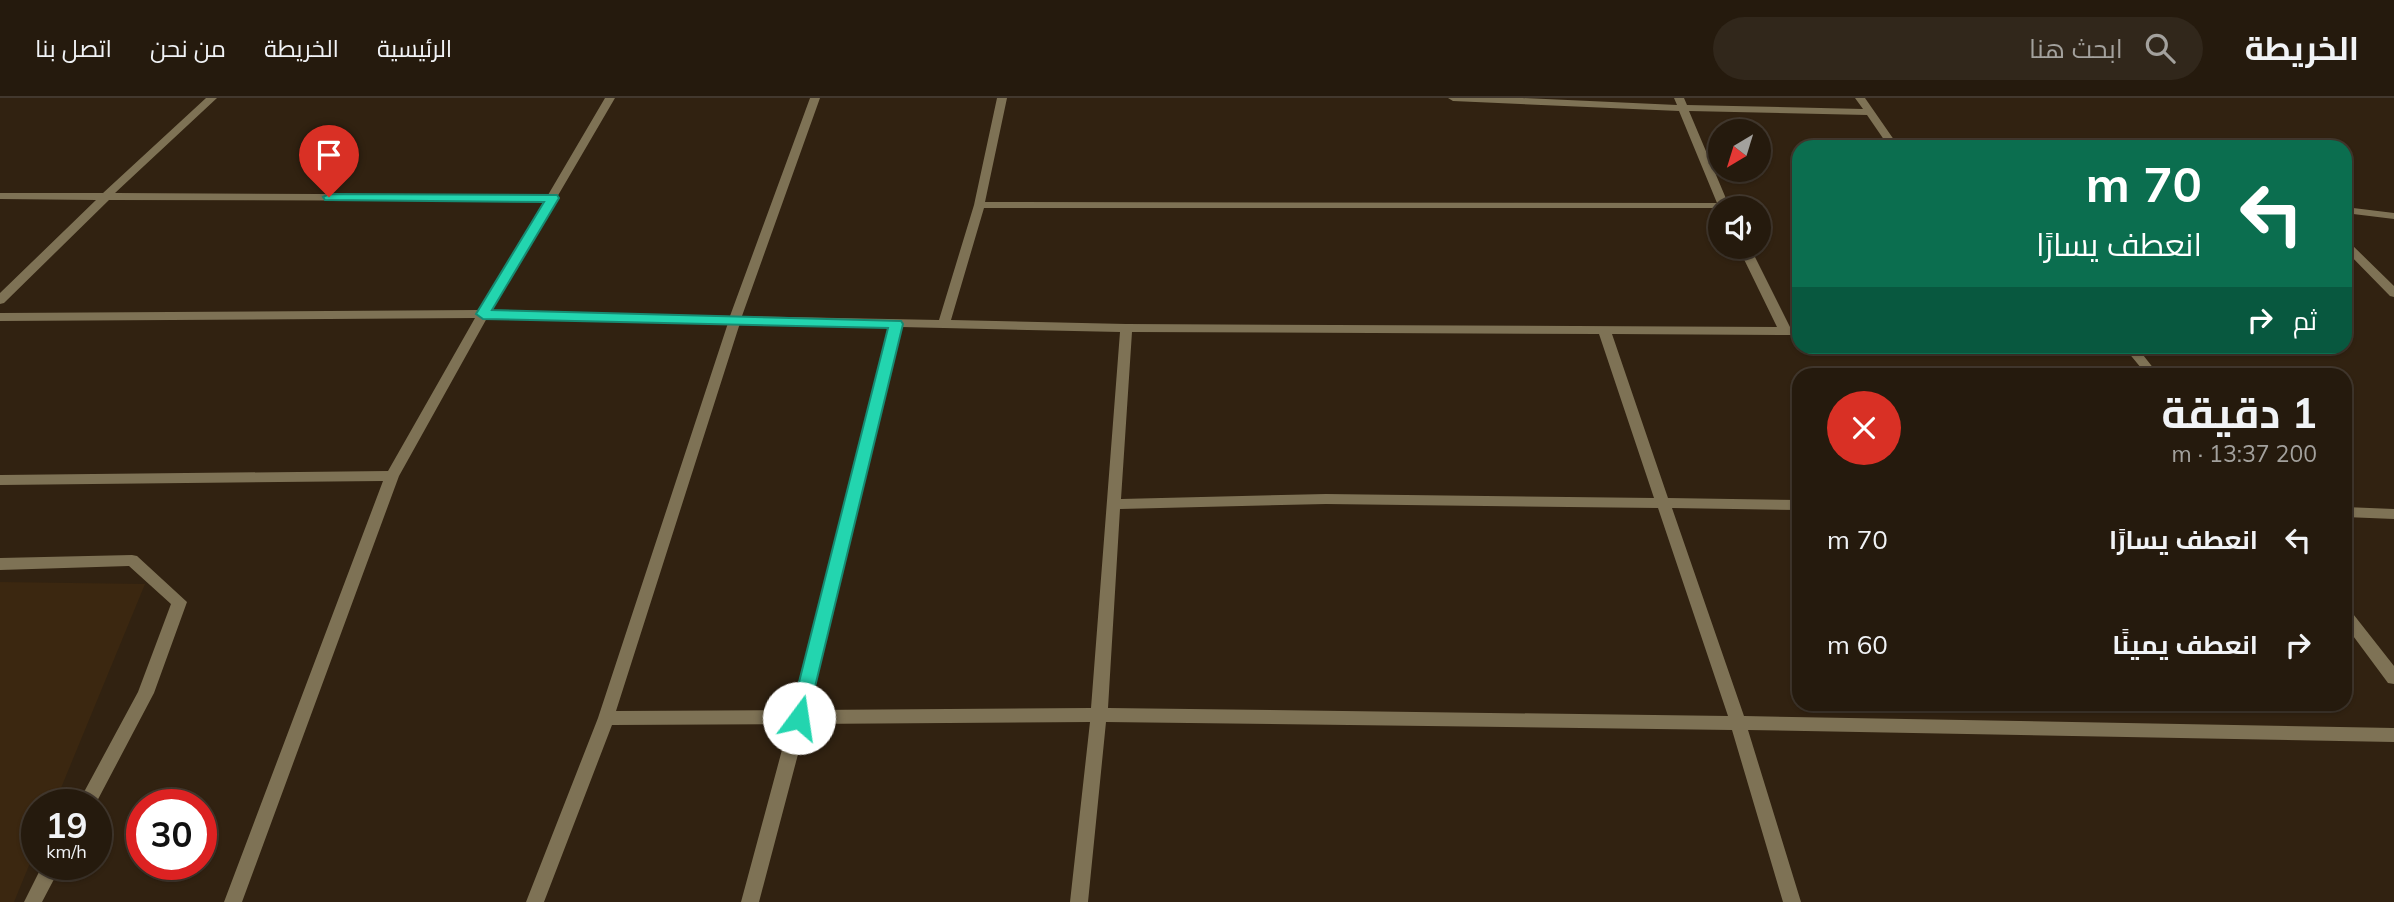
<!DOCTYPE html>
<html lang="ar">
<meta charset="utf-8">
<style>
body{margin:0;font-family:Mulish,Cairo,sans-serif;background:#31271b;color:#f1f3f6;direction:rtl;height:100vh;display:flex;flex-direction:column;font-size:26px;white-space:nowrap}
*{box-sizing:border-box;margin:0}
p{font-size:23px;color:#a3a19d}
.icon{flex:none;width:38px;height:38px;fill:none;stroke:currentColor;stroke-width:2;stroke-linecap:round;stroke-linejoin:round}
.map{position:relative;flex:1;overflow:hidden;direction:ltr}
.side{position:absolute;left:1792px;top:270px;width:560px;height:343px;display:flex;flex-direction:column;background:#251a0d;border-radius:21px;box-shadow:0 2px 5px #0004,0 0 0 2px #42382e;direction:rtl}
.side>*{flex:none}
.hud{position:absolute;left:1792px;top:42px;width:560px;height:214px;border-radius:21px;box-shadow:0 2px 5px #0004,0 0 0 2px #42382e;direction:rtl;background:#0b6e4f;color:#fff;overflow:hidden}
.needle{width:46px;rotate:218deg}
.buttons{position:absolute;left:1708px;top:21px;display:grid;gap:14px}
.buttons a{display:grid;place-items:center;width:63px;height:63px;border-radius:50%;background:#251a0d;box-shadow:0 2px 5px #0004,0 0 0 2px #42382e;font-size:35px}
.speed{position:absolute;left:21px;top:691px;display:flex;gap:14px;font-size:35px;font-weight:700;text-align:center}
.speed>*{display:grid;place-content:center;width:91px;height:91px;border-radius:50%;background:#251a0d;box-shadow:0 2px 5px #0004,0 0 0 2px #42382e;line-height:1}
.speed small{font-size:18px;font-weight:400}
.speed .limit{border:10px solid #d22;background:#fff;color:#111}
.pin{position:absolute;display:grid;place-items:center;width:60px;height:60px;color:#fff;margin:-72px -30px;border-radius:50% 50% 50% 0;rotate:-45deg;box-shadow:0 0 7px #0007}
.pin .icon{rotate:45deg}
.me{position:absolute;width:77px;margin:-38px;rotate:14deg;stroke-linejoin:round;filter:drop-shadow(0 0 5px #0008)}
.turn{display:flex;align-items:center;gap:24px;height:147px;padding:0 35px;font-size:32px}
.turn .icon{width:91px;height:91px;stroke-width:2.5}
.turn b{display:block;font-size:49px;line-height:60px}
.then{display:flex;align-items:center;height:66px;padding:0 35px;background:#0003;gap:14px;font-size:26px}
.round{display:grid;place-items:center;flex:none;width:74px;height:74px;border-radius:37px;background:#31271b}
.headline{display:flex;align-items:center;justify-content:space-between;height:119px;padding:0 35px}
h1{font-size:42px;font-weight:700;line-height:52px}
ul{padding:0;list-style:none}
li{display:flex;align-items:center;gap:21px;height:105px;padding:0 35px}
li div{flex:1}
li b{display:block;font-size:26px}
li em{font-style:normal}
header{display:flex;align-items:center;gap:42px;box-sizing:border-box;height:98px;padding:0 35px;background:#251a0d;border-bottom:2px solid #42382e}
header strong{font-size:33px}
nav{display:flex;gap:38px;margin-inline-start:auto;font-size:24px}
.search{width:490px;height:63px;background:#31271b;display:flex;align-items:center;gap:18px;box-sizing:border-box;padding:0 24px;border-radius:38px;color:#a3a19d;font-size:26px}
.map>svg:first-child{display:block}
</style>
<header>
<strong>الخريطة</strong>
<div class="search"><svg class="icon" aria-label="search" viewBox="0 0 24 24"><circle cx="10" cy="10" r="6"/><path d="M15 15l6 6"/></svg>ابحث هنا</div>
<nav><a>الرئيسية</a><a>الخريطة</a><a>من نحن</a><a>اتصل بنا</a></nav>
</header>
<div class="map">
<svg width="2394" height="804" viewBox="0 0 2394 804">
<rect width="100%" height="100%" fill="#312211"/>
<!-- built -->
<path fill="#3b2710" d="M0,484L145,486L54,707H37V748L14,804H0Z"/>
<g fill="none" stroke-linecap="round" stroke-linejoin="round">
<!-- service -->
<path fill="#7e7255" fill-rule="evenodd" d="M132,457L137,458L187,504L154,595L95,707H77L138,594L171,506L129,468L0,472V460Z
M43,766H62L42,804H24Z"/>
<!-- minor -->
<path fill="#7e7255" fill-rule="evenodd" d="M206,0H217L115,95L548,97L605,0H615L491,212L730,218L810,0H820L742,218L939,222L974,107L997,0H1007L985,104L1717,105L1679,13L1453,3L1448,0H1522L1677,7L1674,0H1684L1687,7L1863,11L1855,0H1865L1899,49H1889L1867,17L1689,13L1730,110H984L951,222L1126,226L1777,229L1738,149H1750L1790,229H1799V237L1612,236L1668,400L1799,402V412L1672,410L1744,618L2394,630V644L1748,632L1801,804H1783L1732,632L1106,624L1088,804H1070L1090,624L806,626L759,804H741L789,626L612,627L544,804H526L598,620L728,225L487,220L399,378L242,804H224L383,383L0,387V377L388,373L475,220L0,223V215L479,212L544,103L109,102L4,205L0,206V195L96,102L0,101V95H103ZM740,225L889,229L793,612L616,613ZM901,229L1120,234L1091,610L809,612ZM1132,234L1599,236L1654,400L1326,396L1121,401ZM1326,406L1658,410L1728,618L1108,610L1120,411Z
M2345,109L2394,115V121L2345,115Z
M2345,143L2349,144L2394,188V199L2390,198L2345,152Z
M2123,248H2136L2158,276H2146Z
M2345,409L2394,411V421L2345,419Z
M2345,510L2350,512L2394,568V586L2388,585L2345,527Z"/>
</g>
<!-- route -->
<path fill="#23d5af" stroke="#178a72" stroke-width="2" d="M329,96L557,97L559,100L492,212L901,223L903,226L806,626L799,628L793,626L790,620L888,230L483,221L476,216L544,104L325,102L323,99Z"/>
</svg>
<div class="buttons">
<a><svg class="needle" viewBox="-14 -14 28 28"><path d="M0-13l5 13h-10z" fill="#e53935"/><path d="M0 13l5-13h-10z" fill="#a3a19d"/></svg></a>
<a><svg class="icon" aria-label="sound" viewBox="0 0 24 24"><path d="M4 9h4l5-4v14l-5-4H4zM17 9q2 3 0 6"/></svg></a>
</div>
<div class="speed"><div>19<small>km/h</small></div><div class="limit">30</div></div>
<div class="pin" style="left:329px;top:99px;background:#d93025"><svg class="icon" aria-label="arrive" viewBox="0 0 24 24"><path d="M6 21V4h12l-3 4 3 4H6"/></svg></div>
<svg class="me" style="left:799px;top:620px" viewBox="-20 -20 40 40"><circle r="19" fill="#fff"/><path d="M0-13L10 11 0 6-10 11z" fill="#23d5af"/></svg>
<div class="hud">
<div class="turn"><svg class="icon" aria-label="left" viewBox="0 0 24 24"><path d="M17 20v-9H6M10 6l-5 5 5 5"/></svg><div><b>70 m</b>انعطف يسارًا</div></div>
<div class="then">ثم<svg class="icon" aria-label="right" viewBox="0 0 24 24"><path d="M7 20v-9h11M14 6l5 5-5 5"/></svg></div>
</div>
<section class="side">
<div class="headline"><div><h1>1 دقيقة</h1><p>200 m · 13:37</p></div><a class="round" style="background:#d93025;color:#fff"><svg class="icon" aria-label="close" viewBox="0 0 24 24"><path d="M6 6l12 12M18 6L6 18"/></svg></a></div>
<ul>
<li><svg class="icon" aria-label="left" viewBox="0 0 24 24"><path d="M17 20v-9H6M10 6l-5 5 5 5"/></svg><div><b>انعطف يسارًا</b></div><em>70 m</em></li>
<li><svg class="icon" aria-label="right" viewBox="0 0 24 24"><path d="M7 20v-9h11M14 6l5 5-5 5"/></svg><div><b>انعطف يمينًا</b></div><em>60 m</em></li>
</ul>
</section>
</div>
